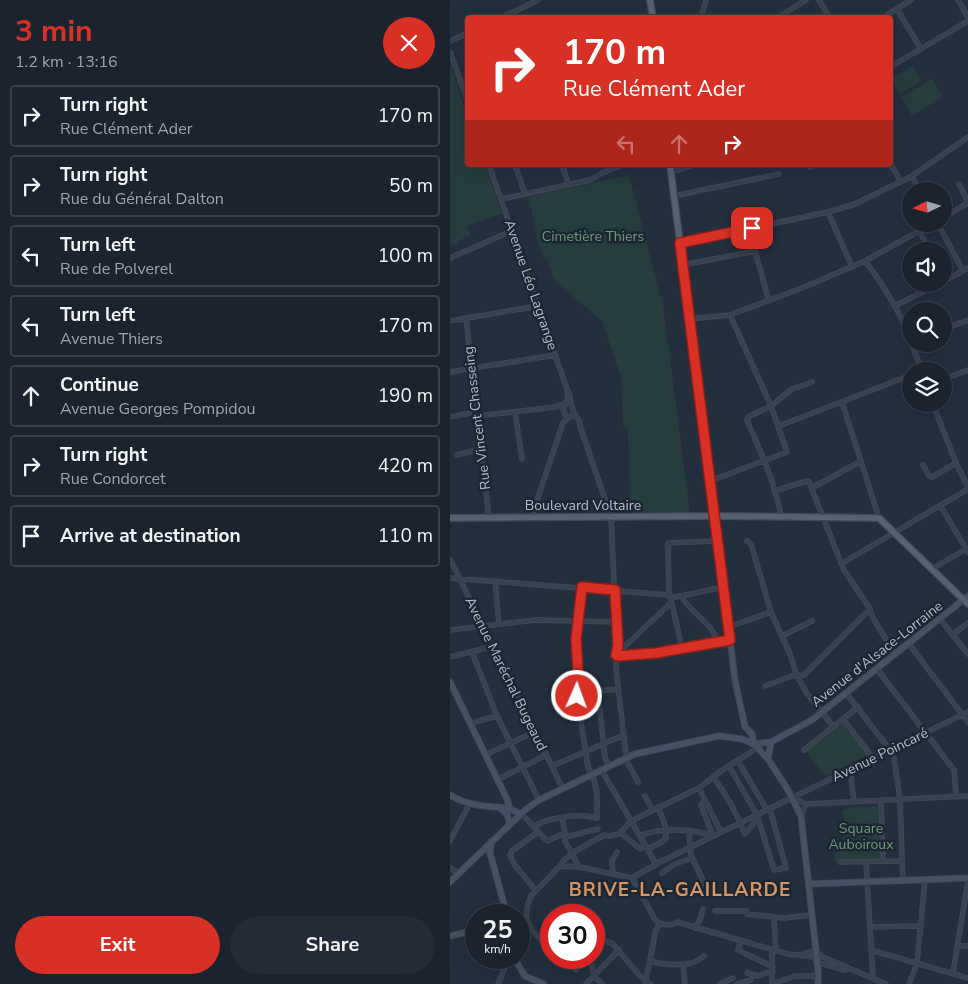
<!DOCTYPE html>
<meta charset="utf-8">
<style>
body{margin:0;font-family:"Nunito Sans",sans-serif;background:#242b36;color:#f1f3f6;height:100vh;display:flex;flex-direction:column;font-size:19px;white-space:nowrap}
*{box-sizing:border-box;margin:0}
p{font-size:16px;color:#a0a4aa}
.icon{flex:none;width:28px;height:28px;fill:none;stroke:currentColor;stroke-width:2;stroke-linecap:round;stroke-linejoin:round}
.map{position:relative;flex:1;overflow:hidden}
.sheet{display:flex;flex-direction:column;background:#1b232e;width:450px}
.sheet>*{flex:none}
.top-card{position:absolute;left:15px;top:15px;width:428px;height:152px;border-radius:5px;box-shadow:0 5px 20px #0002,0 0 0 1px #39404a;background:#d93025;color:#fff;overflow:hidden}
.needle{width:32px;rotate:265deg}
.tools{position:absolute;left:452px;top:182px;display:grid;gap:10px}
.tools a{display:grid;place-items:center;width:50px;height:50px;border-radius:50%;background:#1b232e;box-shadow:0 5px 20px #0002,0 0 0 1px #39404a;font-size:25px}
.speed{position:absolute;left:15px;top:904px;display:flex;gap:10px;font-size:25px;font-weight:700;text-align:center}
.speed>*{display:grid;place-content:center;width:65px;height:65px;border-radius:50%;background:#1b232e;box-shadow:0 5px 20px #0002,0 0 0 1px #39404a;line-height:1}
.speed small{font-size:12px;font-weight:400}
.speed .limit{border:8px solid #d22;background:#fff;color:#111}
.pin{position:absolute;display:grid;place-items:center;width:42px;height:42px;color:#fff;margin:-21px;border-radius:10px;box-shadow:0 2px 8px #0006}
.me{position:absolute;width:55px;margin:-28px;rotate:2deg;stroke-linejoin:round;filter:drop-shadow(0 0 4px #0008)}
.turn{display:flex;align-items:center;gap:18px;height:105px;padding:0 15px;font-size:22px}
.turn .icon{width:65px;height:65px;stroke-width:2.5}
.turn b{display:block;font-size:35px;line-height:42px}
.lanes{display:flex;align-items:center;height:48px;padding:0 15px;background:#0003;justify-content:center;gap:25px;direction:ltr}
.lanes .off{opacity:.35}
.round{display:grid;place-items:center;flex:none;width:52px;height:52px;border-radius:26px;background:#242b36}
.head{display:flex;align-items:center;justify-content:space-between;height:85px;padding:0 15px}
h1{font-size:30px;font-weight:700;line-height:38px;color:#d93025}
.primary-button{display:flex;gap:10px;margin-top:auto;padding:10px 15px}
.primary-button a{flex:1;height:58px;border-radius:30px;background:#d93025;color:#fff;font-size:20px;font-weight:700;line-height:58px;text-align:center}
.primary-button a+a{background:#242b36;color:#f1f3f6}
ul{padding:0;list-style:none}
li{display:flex;align-items:center;gap:15px;height:62px;margin:0 10px 8px;padding:0 5px;border:2px solid #39404a;border-radius:5px}
li div{flex:1}
li b{display:block;font-size:19px}
li em{font-style:normal}
main{display:flex;flex:1;min-height:0}
.map>svg:first-child{display:block}
</style>
<main>
<section class="sheet">
<div class="head"><div><h1>3 min</h1><p>1.2 km · 13:16</p></div><a class="round" style="background:#d93025;color:#fff"><svg class="icon" aria-label="close" viewBox="0 0 24 24"><path d="M6 6l12 12M18 6L6 18"/></svg></a></div>
<ul>
<li><svg class="icon" aria-label="right" viewBox="0 0 24 24"><path d="M7 20v-9h11M14 6l5 5-5 5"/></svg><div><b>Turn right</b><p>Rue Clément Ader</p></div><em>170 m</em></li>
<li><svg class="icon" aria-label="right" viewBox="0 0 24 24"><path d="M7 20v-9h11M14 6l5 5-5 5"/></svg><div><b>Turn right</b><p>Rue du Général Dalton</p></div><em>50 m</em></li>
<li><svg class="icon" aria-label="left" viewBox="0 0 24 24"><path d="M17 20v-9H6M10 6l-5 5 5 5"/></svg><div><b>Turn left</b><p>Rue de Polverel</p></div><em>100 m</em></li>
<li><svg class="icon" aria-label="left" viewBox="0 0 24 24"><path d="M17 20v-9H6M10 6l-5 5 5 5"/></svg><div><b>Turn left</b><p>Avenue Thiers</p></div><em>170 m</em></li>
<li><svg class="icon" aria-label="ahead" viewBox="0 0 24 24"><path d="M12 20V5M6 11l6-6 6 6"/></svg><div><b>Continue</b><p>Avenue Georges Pompidou</p></div><em>190 m</em></li>
<li><svg class="icon" aria-label="right" viewBox="0 0 24 24"><path d="M7 20v-9h11M14 6l5 5-5 5"/></svg><div><b>Turn right</b><p>Rue Condorcet</p></div><em>420 m</em></li>
<li><svg class="icon" aria-label="arrive" viewBox="0 0 24 24"><path d="M6 21V4h12l-3 4 3 4H6"/></svg><div><b>Arrive at destination</b></div><em>110 m</em></li>
</ul>
<div class="primary-button"><a>Exit</a><a>Share</a></div>
</section>
<div class="map">
<svg width="518" height="984" viewBox="0 0 518 984">
<rect width="100%" height="100%" fill="#242f3e"/>
<!-- green -->
<path fill="#263c3f" d="M0,64L17,115L18,165H35L52,214L17,226L21,235L8,241L6,244L0,245Z
M463,66L472,81L450,94L441,79Z
M482,79L493,97L462,116L451,97Z
M179,175L213,305L240,513L180,512L178,427H173L171,377L152,321L104,280L97,259L93,256L90,250L79,197Z
M393,723L418,755L375,776L356,752Z
M428,806L430,859L385,862L384,853H388V850L394,849L392,831L394,830L393,811L394,809Z"/>
<g fill="none" stroke-linecap="round" stroke-linejoin="round">
<!-- street casing -->
<g stroke="#414a57" stroke-width="5.5">
<path id="street" d="M369,0L380,18
M508,0L518,17
M447,9L471,49
M51,18L88,0
M251,18L256,0
M327,18L356,0
M432,18L461,0
M0,41L18,33
M0,52L18,102
M440,67L518,21
M440,163L451,182
M65,165L75,194
M112,165L119,185
M360,167L365,165
M221,172L244,165
M462,176L470,191
M509,184L518,202
M224,196L329,174
M52,199L140,180L150,174L172,165
M378,212L402,267
M494,217L518,203
M488,224L513,271
M469,231L480,251
M230,243L378,212L405,204L462,176L518,137
M0,258L62,231
M415,261C434,286 451,312 461,342
M233,265L305,251L319,301
M494,281L518,268
M445,306L488,284
M16,318L39,518
M239,319L280,315L352,288L415,261L482,224
M0,321L88,306
M494,329L518,320
M462,344L472,371
M0,372L105,355
M494,379L518,370
M117,389L120,395L121,404
M392,402L429,518
M119,403L121,404L124,413L121,417L116,416L113,409L115,404Z
M483,404L506,463L518,487
M65,412L72,459
M124,413L129,420L130,426L161,517L167,645L166,670L177,762L188,782
M27,416L105,407L115,404L118,398L117,389L39,165
M0,417L27,412
M329,426L461,375
M7,455L31,449
M473,465L479,476L482,477L506,463
M260,481L337,452L321,406L280,315
M362,488L411,461
M324,491L357,481L359,482L394,570L420,609L423,618L445,654
M490,505L518,552
M331,517C326,484 310,451 297,420L298,417L321,406L342,389L362,382
M81,518L113,423L119,417
M297,541L301,544L321,612L340,654L347,676L356,692L382,725
M0,559L113,789
M391,564L518,489
M482,569L516,549
M0,578L220,595
M45,581L49,624
M232,597C241,614 262,621 267,642
M220,598L274,587
M490,619L518,654
M279,627L321,612
M0,630L85,620L166,622
M502,635L518,623
M332,636L362,621
M459,644L518,722
M232,648L219,591L218,543L268,541
M167,649L174,647L221,603
M22,652L47,716L89,800
M166,655L206,653L280,640
M0,657L44,646
M427,669L504,770L506,796
M315,686L342,676L354,675L420,609
M148,692L155,758L159,766
M128,693L168,689
M396,693L440,750L444,758L450,799L453,881
M393,719L423,758
M21,723L47,716
M354,750L408,707
M35,755L84,732
M288,761L317,810
M102,766L174,735
M279,766L307,815L324,870L336,868L320,809
M151,769L206,864
M400,770L404,801
M263,777C277,795 287,814 295,834L304,823L305,816
M47,780L96,755
M249,788L271,832
M195,796L202,810
M343,798L356,804L518,796
M255,800L251,805L263,836
M431,800L433,861
M71,813L97,841L115,833
M351,816L356,804
M112,818L115,833V841L129,867
M84,826C102,817 127,813 147,818V794L144,780L138,767L127,696L129,687L126,639L132,587
M239,832L241,855L255,885
M171,833L190,849L195,845
M190,836C209,827 243,829 263,836
M115,837L148,829
M0,841L20,803
M198,849L215,840C219,829 212,818 208,807
M390,862L452,861
M416,862L423,978
M110,866L129,867L182,878
M0,868L9,873
M212,873L225,864L242,858
M163,874L162,861L167,852
M182,878L210,862L518,712
M182,878L206,921C213,925 220,927 227,922L338,954L360,956L373,964L395,970L397,969
M86,891L64,864L60,855L62,851L88,832
M265,911H297V914L334,918L362,915
M324,918L326,951
M69,920L76,918
M420,927L471,926
M245,928L250,920L253,909
M291,941L288,950L323,967
M144,944L154,941L162,943L191,977L201,984
M508,946H518
M421,950L518,978
M101,951L82,930L76,918L78,903L81,896L110,866C113,855 144,841 155,835L158,836L169,834L181,821L249,788L275,768L308,748
M353,954L365,950L373,957L436,984
M124,958L126,970
M140,958L144,976L152,984
M200,961C214,965 243,968 254,956
M233,964L235,984
M297,973L307,976L323,971
M503,973L518,881
M48,984L58,960L62,958
M136,984L169,950
M195,984L206,930L210,923
M270,984L283,978
M287,984L301,980
M322,984L345,976H368
M322,984V950
M459,984L467,963L475,880"/>
</g>
<!-- secondary casing -->
<g stroke="#414a57" stroke-width="7">
<path id="secondary" d="M265,516L285,680L295,727L302,734L304,744
M0,682L57,799L60,809
M304,744L321,742L362,720L518,596
M318,759L321,742
M0,795C8,800 17,803 27,805C41,808 58,805 70,814
M50,808L57,814L60,824
M41,842L40,853L57,915
M0,882L75,810L89,800L185,754L269,736L292,739L304,744L318,759L338,790L351,816L368,969V984
M359,884L518,878
M0,936L26,930
M64,958L75,976L94,984"/>
</g>
<!-- primary casing -->
<g stroke="#414a57" stroke-width="8">
<path id="primary" d="M200,0L203,18
M220,165L265,516
M0,518L265,516L429,518L518,604"/>
</g>
<!-- street -->
<use href="#street" stroke="#38414e" stroke-width="4"/>
<!-- secondary -->
<use href="#secondary" stroke="#465061" stroke-width="5"/>
<!-- primary -->
<use href="#primary" stroke="#56606e" stroke-width="5.5"/>
</g>
<g fill="none" stroke-linecap="round" stroke-linejoin="round">
<!-- route casing -->
<g stroke="#8d1f18" stroke-width="12">
<path id="route" d="M127,696L129,687L126,639L132,587L165,590L168,645L166,655L168,656L206,653L280,640L230,243L302,228"/>
</g>
<!-- route -->
<use href="#route" stroke="#d93025" stroke-width="9"/>
</g>
<g text-anchor="middle" dominant-baseline="central" stroke-width="5" stroke-linejoin="round" paint-order="stroke">
<!-- park labels -->
<g font-size="14" fill="#6b9a76" stroke="#1d2633">
<text x="143" y="236">Cimetière Thiers</text>
<text x="411" y="828">Square<tspan x="411" dy="16">Auboiroux</tspan></text>
</g>
<!-- street labels -->
<g font-size="14" fill="#b4bcc9" stroke="#1d2633">
<text transform="translate(81 285) rotate(71)">Avenue Léo Lagrange</text>
<text transform="translate(27 418) rotate(-97)">Rue Vincent Chasseing</text>
<text x="133" y="505">Boulevard Voltaire</text>
<text transform="translate(427 654) rotate(-38)">Avenue d'Alsace-Lorraine</text>
<text transform="translate(56 674) rotate(64)">Avenue Maréchal Bugeaud</text>
<text transform="translate(430 755) rotate(-26)">Avenue Poincaré</text>
</g>
<!-- district labels -->
<g font-size="19" font-weight="bold" letter-spacing="1" fill="#d59563" stroke="#1d2633">
<text x="230" y="890">BRIVE-LA-GAILLARDE</text>
</g>
</g>
</svg>
<div class="tools">
<a><svg class="needle" viewBox="-14 -14 28 28"><path d="M0-13l5 13h-10z" fill="#e53935"/><path d="M0 13l5-13h-10z" fill="#a0a4aa"/></svg></a>
<a><svg class="icon" aria-label="sound" viewBox="0 0 24 24"><path d="M4 9h4l5-4v14l-5-4H4zM17 9q2 3 0 6"/></svg></a>
<a><svg class="icon" aria-label="search" viewBox="0 0 24 24"><circle cx="10" cy="10" r="6"/><path d="M15 15l6 6"/></svg></a>
<a><svg class="icon" aria-label="layers" viewBox="0 0 24 24"><path d="M12 4l9 5-9 5-9-5zM3 14l9 5 9-5"/></svg></a>
</div>
<div class="speed"><div>25<small>km/h</small></div><div class="limit">30</div></div>
<div class="pin" style="left:302px;top:228px;background:#d93025"><svg class="icon" aria-label="arrive" viewBox="0 0 24 24"><path d="M6 21V4h12l-3 4 3 4H6"/></svg></div>
<svg class="me" style="left:127px;top:696px" viewBox="-20 -20 40 40"><circle r="17" fill="#d93025" stroke="#fff" stroke-width="3"/><path d="M0-11L8 9 0 5-8 9z" fill="#fff"/></svg>
<div class="top-card">
<div class="turn"><svg class="icon" aria-label="right" viewBox="0 0 24 24"><path d="M7 20v-9h11M14 6l5 5-5 5"/></svg><div><b>170 m</b>Rue Clément Ader</div></div>
<div class="lanes"><svg class="icon off" aria-label="left" viewBox="0 0 24 24"><path d="M17 20v-9H6M10 6l-5 5 5 5"/></svg><svg class="icon off" aria-label="ahead" viewBox="0 0 24 24"><path d="M12 20V5M6 11l6-6 6 6"/></svg><svg class="icon" aria-label="right" viewBox="0 0 24 24"><path d="M7 20v-9h11M14 6l5 5-5 5"/></svg></div>
</div>
</div>
</main>
